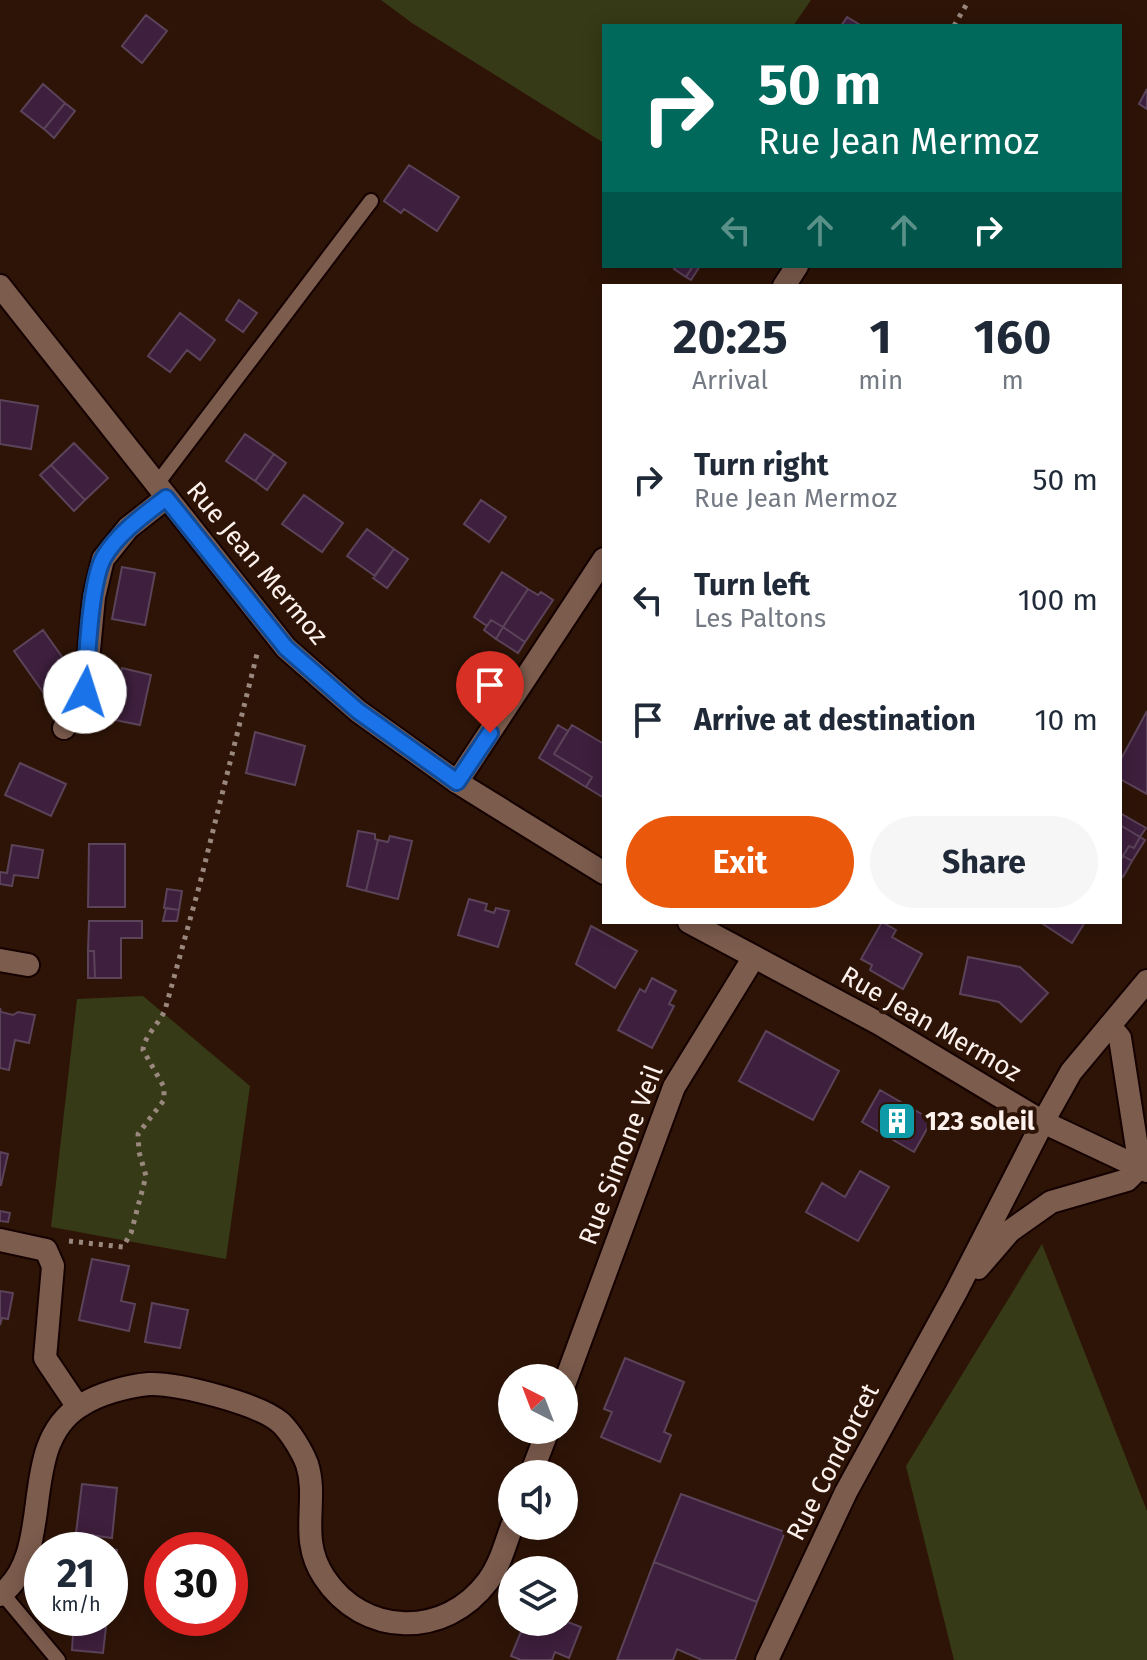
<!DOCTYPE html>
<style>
body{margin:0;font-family:"Fira Sans",sans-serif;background:#f6f6f7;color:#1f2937;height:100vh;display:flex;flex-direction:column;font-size:30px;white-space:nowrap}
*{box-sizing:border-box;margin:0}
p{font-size:26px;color:#747a83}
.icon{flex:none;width:44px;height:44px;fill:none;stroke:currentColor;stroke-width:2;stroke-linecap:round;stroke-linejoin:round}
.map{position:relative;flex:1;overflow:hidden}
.side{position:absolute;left:602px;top:284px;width:520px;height:640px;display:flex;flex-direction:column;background:#fff;border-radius:0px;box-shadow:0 4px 20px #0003}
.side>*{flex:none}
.guide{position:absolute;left:602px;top:24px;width:520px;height:244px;border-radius:0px;box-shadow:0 4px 20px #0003;background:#00695c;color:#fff;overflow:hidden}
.needle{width:52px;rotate:318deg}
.tools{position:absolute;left:498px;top:1364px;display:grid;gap:16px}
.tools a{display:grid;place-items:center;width:80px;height:80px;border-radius:50%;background:#fff;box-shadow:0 4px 20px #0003;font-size:40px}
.speed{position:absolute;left:24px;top:1532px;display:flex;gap:16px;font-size:40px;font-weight:700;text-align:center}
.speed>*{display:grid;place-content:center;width:104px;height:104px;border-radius:50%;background:#fff;box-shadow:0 4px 20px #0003;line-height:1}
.speed small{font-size:20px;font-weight:400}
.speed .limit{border:12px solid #d22;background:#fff;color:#111}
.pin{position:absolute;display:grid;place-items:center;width:68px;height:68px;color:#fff;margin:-82px -34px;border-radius:50% 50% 50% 0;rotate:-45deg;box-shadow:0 0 8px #0007}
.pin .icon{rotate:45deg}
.me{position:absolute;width:88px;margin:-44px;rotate:5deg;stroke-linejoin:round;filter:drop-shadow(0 0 6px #0008)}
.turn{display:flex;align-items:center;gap:28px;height:168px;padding:0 24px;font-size:36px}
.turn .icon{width:104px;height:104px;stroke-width:2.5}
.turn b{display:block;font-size:56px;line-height:68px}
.lanes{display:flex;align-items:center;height:76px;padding:0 24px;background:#0003;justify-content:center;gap:40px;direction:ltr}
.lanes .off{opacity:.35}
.eta{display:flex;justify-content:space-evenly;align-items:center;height:136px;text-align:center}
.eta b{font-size:48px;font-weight:700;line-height:56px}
.cta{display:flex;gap:16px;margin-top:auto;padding:16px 24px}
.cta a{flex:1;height:92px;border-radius:48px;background:#ea580c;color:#fff;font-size:32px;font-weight:700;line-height:92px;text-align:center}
.cta a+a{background:#f6f6f7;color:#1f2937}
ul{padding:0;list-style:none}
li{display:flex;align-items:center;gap:24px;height:120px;padding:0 24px}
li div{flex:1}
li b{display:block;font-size:30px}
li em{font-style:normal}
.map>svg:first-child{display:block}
</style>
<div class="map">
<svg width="1147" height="1660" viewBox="0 0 1147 1660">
<rect width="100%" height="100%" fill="#2e1407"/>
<!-- green -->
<path fill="#373a16" d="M381,0H811L793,26H604V143L412,23Z
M143,996L250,1086L226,1259L51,1227L77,999Z
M1042,1244L1147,1511V1660H954L906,1466Z"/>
<!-- building -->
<path fill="#3e1f3d" stroke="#5b4359" stroke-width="2" d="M146,15L167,31L142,63L122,46Z
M847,17L862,26H841Z
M43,84L65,103L44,129L21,111Z
M1147,89V109L1139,104Z
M65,103L75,111L54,138L44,129Z
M409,165L459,197L437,231L404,209L401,213L384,201Z
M676,266H693L686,277L674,269Z
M693,266H700L691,280L686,277Z
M239,300L257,313L243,332L226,320Z
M180,313L215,340L200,360L187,350L170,372L148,356Z
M0,400L38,406L31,449L0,444Z
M245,434L274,454L255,481L226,461Z
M74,443L108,478L85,500L51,465Z
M274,454L286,463L267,490L255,481Z
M51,465L85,500L74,511L40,475Z
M304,495L343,523L322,552L282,524Z
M481,500L506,517L489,542L464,524Z
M367,529L394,549L375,576L347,556Z
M394,549L408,559L387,588L373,578Z
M122,567L155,573L145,625L112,619Z
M502,572L528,589L503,627L491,620L487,626L474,617Z
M528,589L538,595L541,592L553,600L525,642L503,627Z
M491,620L503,627L496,639L484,630Z
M503,627L525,642L518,653L496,639Z
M43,630L75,675L45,695L14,651Z
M122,668L151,675L140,725L110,719Z
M1147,711V794L1120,779V761Z
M558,725L568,731L554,754L592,777L586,787L539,758Z
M572,725L604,744V798L586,787L592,777L554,754Z
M255,732L305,746L295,785L246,773Z
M20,763L66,784L51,816L5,795Z
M1120,813L1146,828L1140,837L1120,825Z
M1120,825L1140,837L1134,848L1129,846L1123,856L1120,854Z
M358,831L375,834V839L378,840L366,891L347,886Z
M390,836L412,841L398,899L366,891L378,840L388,842Z
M1140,837L1145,840L1132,861L1123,856L1129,846L1134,848Z
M89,844H125V907H88Z
M12,845L43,850L38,878L14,875L12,886L0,884V872L7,873Z
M1123,856L1132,861L1123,877L1120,875V861Z
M167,889L182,891L179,910L164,908Z
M469,899L487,904L485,910L494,913L496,908L509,911L498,947L458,935Z
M166,908L179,910L177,921H163Z
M89,921H142V938H121V978H95L94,951H88Z
M882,922L896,930L892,937L922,954L903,989L870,970L872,965L861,959Z
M1040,922H1085L1072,943Z
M591,926L637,951L615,988L576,964Z
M88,951H94L95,978H88Z
M968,957L1020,967L1048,993L1021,1022L999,1002L960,994Z
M652,978L676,991L669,1004L674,1006L652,1048L618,1030L640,989L645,992Z
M0,1008L1,1012L13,1015L18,1012L35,1015L29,1043L15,1040L9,1070L0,1068Z
M766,1031L839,1071L813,1120L739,1081Z
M880,1090L932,1120L914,1152L862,1122Z
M0,1152L8,1154L1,1185H0Z
M860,1171L889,1187L858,1241L806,1212L822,1183L845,1197Z
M0,1211L10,1213L8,1222L0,1221Z
M92,1259L129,1266L121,1301L135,1304L129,1331L79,1320Z
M0,1291L13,1293L8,1319L2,1318L0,1325Z
M152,1303L188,1310L180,1348L145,1342Z
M625,1358L684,1382L664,1432L671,1435L660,1462L601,1437L612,1412L604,1409Z
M82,1484L117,1488L112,1538L76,1533Z
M681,1494L785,1532L757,1602L654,1562Z
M80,1546L117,1550L111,1601L110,1550H79Z
M654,1562L757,1602L735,1660H702L677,1649L673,1660H617Z
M564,1609L569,1611L565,1621L581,1627L569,1658L555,1652L552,1660H521L511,1656L525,1622H564Z
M63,1618H107L103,1653L72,1650L73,1634L62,1633Z"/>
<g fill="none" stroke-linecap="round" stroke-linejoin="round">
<!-- service casing -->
<g stroke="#140100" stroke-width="18">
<path id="service" d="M156,485L371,201
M2,1593L58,1660"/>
</g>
<!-- minor casing -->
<g stroke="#140100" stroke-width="26">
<path id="minor" d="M784,286L797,266
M64,728L85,692L94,597L103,559L128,528L166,498
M457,782L604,559
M0,960L28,965
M0,1240L46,1250L53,1266L45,1358L78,1407
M978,1268L1010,1231L1051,1202L1127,1180L1140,1167L1120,1038L1110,1026
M564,1385L674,1087L754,957
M531,1474L548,1430
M0,1595C58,1552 15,1447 80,1406C98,1394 127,1386 149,1384C178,1383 260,1404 281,1423C291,1433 302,1451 307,1464C319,1501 298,1538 324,1577C363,1637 445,1639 488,1581C500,1565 505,1545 512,1526
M767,1660L846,1492L956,1292L1043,1122"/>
</g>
<!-- tertiary casing -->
<g stroke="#140100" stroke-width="26">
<path id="tertiary" d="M0,286L286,648L358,711L457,782L604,873
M689,922L880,1024L1043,1122L1147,1171
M1043,1122L1071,1072L1147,981"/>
</g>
<!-- path -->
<path stroke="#9a887f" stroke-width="5" stroke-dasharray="4 6" stroke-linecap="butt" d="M954,26L969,0
M69,1241L123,1247L131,1233L146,1176L139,1152L138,1134L164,1100V1087L143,1050C144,1036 159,1024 165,1010L199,887L258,650"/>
<!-- service -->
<use href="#service" stroke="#7c5c4d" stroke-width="14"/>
<!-- minor -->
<use href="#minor" stroke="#7c5c4d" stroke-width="22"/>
<!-- tertiary -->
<use href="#tertiary" stroke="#7c5c4d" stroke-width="22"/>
</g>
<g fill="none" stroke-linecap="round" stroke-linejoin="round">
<!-- route casing -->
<g stroke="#114b97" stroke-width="20">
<path id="route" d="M85,692C87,661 90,581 104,557C118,533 144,515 166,498L286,648L358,711L457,782L490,733"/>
</g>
<!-- route -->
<use href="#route" stroke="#1a73e8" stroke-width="14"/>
</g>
<!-- icons -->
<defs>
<g id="building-square" transform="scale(2)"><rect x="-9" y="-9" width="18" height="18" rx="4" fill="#0f9aa8" stroke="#2e1407"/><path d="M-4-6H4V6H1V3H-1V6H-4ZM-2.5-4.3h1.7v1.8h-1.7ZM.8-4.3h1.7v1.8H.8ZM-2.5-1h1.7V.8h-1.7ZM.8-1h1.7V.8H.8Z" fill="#fff"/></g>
</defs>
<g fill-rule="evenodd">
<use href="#building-square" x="897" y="1121"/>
</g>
<g text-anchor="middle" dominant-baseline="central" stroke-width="8" stroke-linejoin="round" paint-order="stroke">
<!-- street labels -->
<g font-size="26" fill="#fcf1ec" stroke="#2e1407">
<text transform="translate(257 563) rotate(50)">Rue Jean Mermoz</text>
<text transform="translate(931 1024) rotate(30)">Rue Jean Mermoz</text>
<text transform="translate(621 1155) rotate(-69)">Rue Simone Veil</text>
<text transform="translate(833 1462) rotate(-63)">Rue Condorcet</text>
</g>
<!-- poi labels -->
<g font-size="26" font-weight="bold" fill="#fcf1ec" stroke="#2e1407" text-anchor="start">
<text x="925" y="1121">123 soleil</text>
</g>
</g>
</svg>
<div class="tools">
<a><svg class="needle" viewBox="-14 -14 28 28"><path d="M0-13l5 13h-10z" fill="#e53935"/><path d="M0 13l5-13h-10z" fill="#747a83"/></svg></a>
<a><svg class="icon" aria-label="sound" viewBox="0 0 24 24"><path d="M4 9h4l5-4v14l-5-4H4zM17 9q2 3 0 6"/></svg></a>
<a><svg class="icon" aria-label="layers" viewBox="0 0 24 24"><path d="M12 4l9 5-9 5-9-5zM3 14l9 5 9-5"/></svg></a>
</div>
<div class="speed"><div>21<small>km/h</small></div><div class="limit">30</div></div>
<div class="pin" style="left:490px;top:733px;background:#d93025"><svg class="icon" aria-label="arrive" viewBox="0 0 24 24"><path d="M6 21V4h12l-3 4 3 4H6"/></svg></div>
<svg class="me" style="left:85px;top:692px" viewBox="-20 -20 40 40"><circle r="19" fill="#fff"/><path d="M0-13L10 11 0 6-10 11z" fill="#1a73e8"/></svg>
<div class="guide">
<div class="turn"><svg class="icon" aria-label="right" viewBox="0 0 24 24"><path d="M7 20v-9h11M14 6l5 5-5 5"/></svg><div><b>50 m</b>Rue Jean Mermoz</div></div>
<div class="lanes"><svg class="icon off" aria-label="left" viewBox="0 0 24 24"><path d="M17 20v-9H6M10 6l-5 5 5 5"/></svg><svg class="icon off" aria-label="ahead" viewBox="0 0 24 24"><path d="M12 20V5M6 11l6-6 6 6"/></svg><svg class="icon off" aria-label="ahead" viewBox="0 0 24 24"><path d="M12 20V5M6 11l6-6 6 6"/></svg><svg class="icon" aria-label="right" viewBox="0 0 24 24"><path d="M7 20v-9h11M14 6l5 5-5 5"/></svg></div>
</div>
<section class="side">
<div class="eta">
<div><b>20:25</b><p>Arrival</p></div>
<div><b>1</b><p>min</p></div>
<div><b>160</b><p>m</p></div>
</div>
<ul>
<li><svg class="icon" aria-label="right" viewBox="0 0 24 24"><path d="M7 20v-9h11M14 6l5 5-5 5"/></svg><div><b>Turn right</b><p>Rue Jean Mermoz</p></div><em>50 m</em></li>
<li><svg class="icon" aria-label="left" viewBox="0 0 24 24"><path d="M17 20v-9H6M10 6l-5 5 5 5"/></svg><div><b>Turn left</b><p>Les Paltons</p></div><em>100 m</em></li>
<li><svg class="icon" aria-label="arrive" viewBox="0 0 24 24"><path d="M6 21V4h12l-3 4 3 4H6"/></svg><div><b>Arrive at destination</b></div><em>10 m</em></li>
</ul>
<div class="cta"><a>Exit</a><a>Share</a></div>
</section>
</div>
